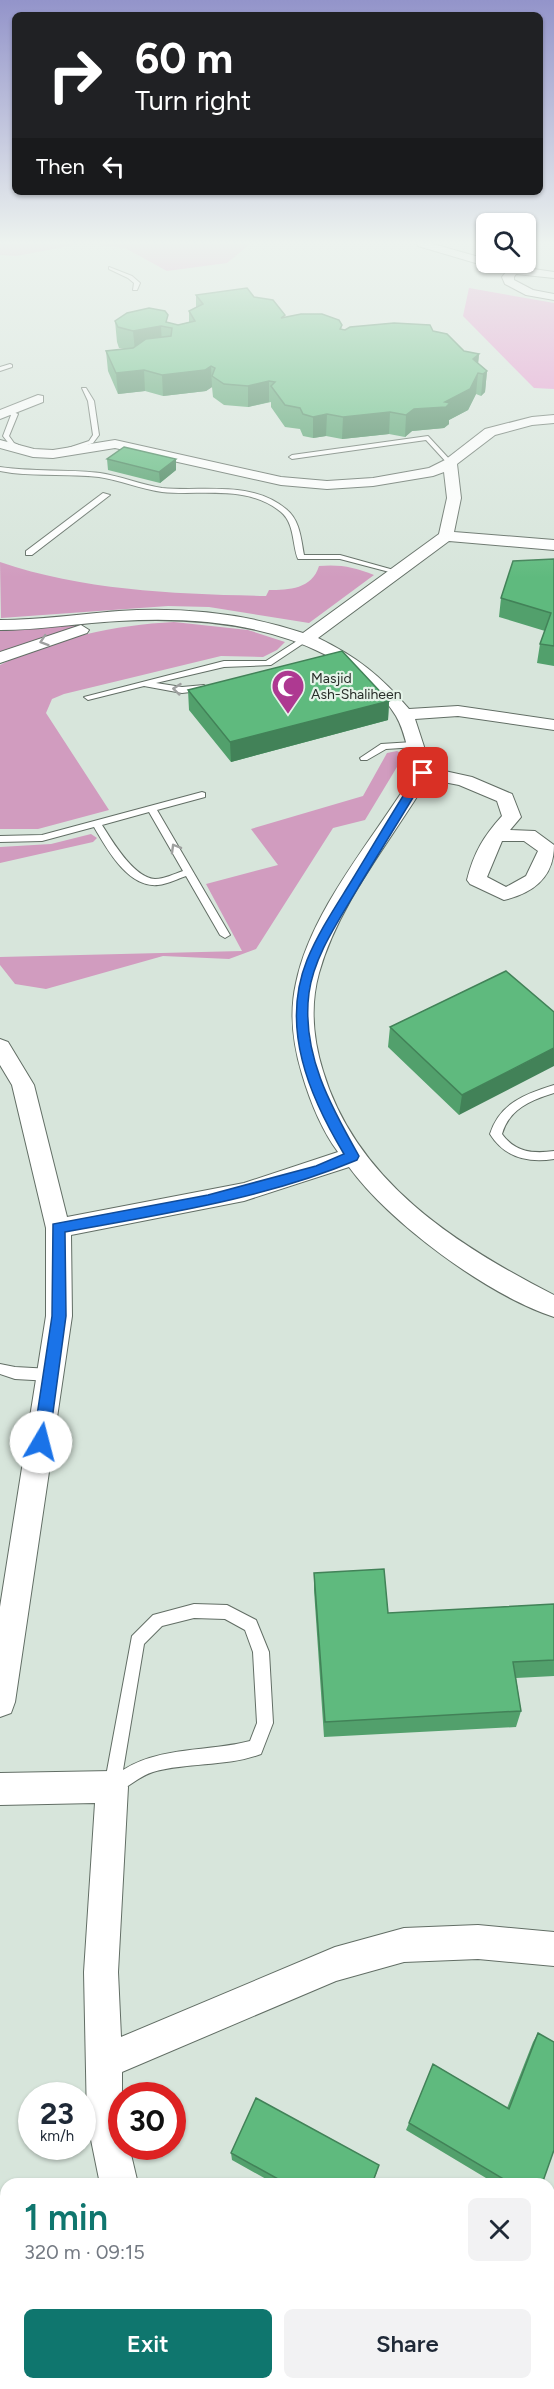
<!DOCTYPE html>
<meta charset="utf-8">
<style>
body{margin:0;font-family:Figtree,sans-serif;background:#f2f2f3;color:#1f2937;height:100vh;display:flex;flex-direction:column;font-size:22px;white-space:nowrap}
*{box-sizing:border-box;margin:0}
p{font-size:20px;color:#747a83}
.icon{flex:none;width:33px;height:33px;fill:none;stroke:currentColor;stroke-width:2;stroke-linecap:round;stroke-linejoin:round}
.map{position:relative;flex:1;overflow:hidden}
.sheet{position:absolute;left:0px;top:2178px;width:555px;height:212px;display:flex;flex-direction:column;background:#fff;border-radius:18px 18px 0 0;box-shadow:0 2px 4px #0004}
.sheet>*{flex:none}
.hud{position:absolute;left:12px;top:12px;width:531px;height:183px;border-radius:9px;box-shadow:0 2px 4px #0004;background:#202124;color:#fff;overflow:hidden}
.controls{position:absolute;left:476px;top:213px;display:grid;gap:12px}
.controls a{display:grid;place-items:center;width:60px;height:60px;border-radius:9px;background:#fff;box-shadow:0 2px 4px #0004;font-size:30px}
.speed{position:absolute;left:18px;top:2082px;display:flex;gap:12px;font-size:30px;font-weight:700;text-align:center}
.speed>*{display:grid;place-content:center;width:78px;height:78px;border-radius:50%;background:#fff;box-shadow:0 2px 4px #0004;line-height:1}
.speed small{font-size:15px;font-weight:400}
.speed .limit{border:9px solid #d22;background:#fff;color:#111}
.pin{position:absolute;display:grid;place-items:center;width:51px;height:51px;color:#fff;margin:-26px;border-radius:12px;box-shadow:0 3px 9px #0006}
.me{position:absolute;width:66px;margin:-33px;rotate:8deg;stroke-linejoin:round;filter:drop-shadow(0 0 4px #0008)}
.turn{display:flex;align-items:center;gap:21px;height:126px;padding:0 24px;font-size:27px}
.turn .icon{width:78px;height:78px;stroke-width:2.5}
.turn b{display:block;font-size:42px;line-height:51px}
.then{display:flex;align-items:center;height:57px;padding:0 24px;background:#0003;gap:12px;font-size:22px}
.round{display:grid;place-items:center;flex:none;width:63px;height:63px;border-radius:9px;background:#f2f2f3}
.summary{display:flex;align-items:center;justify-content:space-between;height:102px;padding:0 24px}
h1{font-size:36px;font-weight:600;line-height:45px;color:#0f766e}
.action{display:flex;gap:12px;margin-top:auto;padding:12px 24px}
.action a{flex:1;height:69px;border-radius:9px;background:#0f766e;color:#fff;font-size:24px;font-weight:600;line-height:69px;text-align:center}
.action a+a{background:#f2f2f3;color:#1f2937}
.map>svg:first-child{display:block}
</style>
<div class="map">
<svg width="554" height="2389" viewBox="0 0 554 2389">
<rect width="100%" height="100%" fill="#d7e5db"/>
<!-- green -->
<path fill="#d19cbf" d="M0,562C85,591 177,594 266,596L269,590C289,590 312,589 319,566C339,564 355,567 374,575L309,623L209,607L168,606L1,618Z
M174,622L248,630L285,642L277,650L263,657L221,656L64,694L52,699L46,713L109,810L38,829H0V665C54,638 115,625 174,622Z
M86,624L0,653V630Z
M397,751L401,753L400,762L365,820L333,828L256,949L229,959L163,956L46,989L15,984L0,965V957L242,951L206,884L278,865L251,829L363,796L387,753Z
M91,834L97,838L93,842L0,863V847L51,844Z"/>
<!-- forest -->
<path fill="#e893ce" d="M0,244H80L16,256L0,255Z
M87,244H250L227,263L167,271L125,248Z
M469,288L554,303V389L534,388L463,316Z"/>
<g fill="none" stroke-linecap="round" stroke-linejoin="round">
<!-- service casing -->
<g stroke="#626e65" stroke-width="2">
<path id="service" d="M109,267L132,276L140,283L137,290H133L134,283L128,278L109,269Z
M10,364L12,365V367L0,371V367Z
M82,388H86L94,401L99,435L93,443L67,452L65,451V449L89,441L93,435L88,401Z
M9,410L18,414L9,436L14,443L25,448V450L10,445L3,436L11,415L6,412Z
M428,436L452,462V464H448L426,440L292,459L289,457L292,455Z
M0,467C33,472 67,469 100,473C121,476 141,485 162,488C204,492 251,480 286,509C300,520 301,539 304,555H340L401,572L397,574L340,559H298C292,544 295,524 281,512C247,484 201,496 162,492C140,489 120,480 99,477C70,474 41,476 12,473L0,471Z
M103,493L110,495L32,555H26V551Z
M303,637L310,639L271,665L224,667L156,683L182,687L204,685L208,688L207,690L182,693L144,686L88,700L84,697L224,661H266Z
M413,742L417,745L416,747L386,749L367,760H361L360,758L381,744Z
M202,792L205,793V797L157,810L230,935L225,938L220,935L186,876C177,879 168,884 158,885C128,888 107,849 94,827L42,841L0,842V836L42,835ZM149,812L183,871C174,874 164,879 155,879C134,878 112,841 102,825Z
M554,1085V1093C531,1100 509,1109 502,1134C515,1152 533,1154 554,1151V1159C528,1163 505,1158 490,1134C500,1103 525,1094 554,1085Z
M0,1364L15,1367L51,1369L56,1371L58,1375L56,1379L51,1381L15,1379L0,1374Z
M194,1604L227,1605L256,1620L269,1652L273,1723L261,1754C227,1767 188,1762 153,1772C137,1777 127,1789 112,1795L106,1793L104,1787L132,1636L153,1615ZM194,1618L225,1619L245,1630L253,1652L257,1723L250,1741C208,1752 161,1746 123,1770L144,1644L162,1626Z"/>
</g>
<!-- minor casing -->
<g stroke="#626e65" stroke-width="2">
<path id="minor" d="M417,244H433L486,259V262L554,272V278L516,274L514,277V280L533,290L554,294V300L526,295L505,284L502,277L506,272L418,246Z
M38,395L43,396V402L0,419V410Z
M554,415V423L532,425L495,435L457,464L461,498L454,532L554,540V550L449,541L318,638C357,657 381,676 409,709L458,706L554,720V730L458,716L415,719L431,768L472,777L512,794L521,817L510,830L535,831L554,845C554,878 533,893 504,900L470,884L467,880C474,852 484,836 502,816L497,801L459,785L428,779C391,841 339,902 319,973C310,1005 313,1039 323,1071C356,1181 456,1245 554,1295V1317C487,1295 390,1223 349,1167L244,1201L71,1235L72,1316L15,1702L11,1713L0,1717V1607L46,1316V1228L12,1085L0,1065V1039L8,1042L34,1085L67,1217L244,1183L338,1152C321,1129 310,1101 302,1074C293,1044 289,1014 296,983C311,909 375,837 414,773C408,755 406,733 396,716C380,689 351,668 324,654C261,622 188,617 119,621C79,623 40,630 0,630V620C40,620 79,614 119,611C181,607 244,613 303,633L439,534L447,498L444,472L433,476L373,486L327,489L281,485L115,448L53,458L33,457L0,448V440L34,449L53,450L115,440L281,477L327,481L373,478L429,468L445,460L485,429L532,417ZM502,841H524L538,851L526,876L506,887L487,877Z
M81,625L89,630L87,633L0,663V652Z
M112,1771L123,1776L128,1787L118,1972L121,2037L335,1947L404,1928L478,1925L554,1932V1966L478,1959L404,1962L336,1981L122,2072V2146H129L138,2184H100L87,2120L84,1972L95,1803L0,1805V1773Z
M0,2281L6,2284V2352L0,2349Z
M6,2368V2384H36L37,2389H0V2374Z
M145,2384H185L187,2389H147Z"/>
</g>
<!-- service -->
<use href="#service" fill="#fff" fill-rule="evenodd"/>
<!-- minor -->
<use href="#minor" fill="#fff" fill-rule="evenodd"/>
</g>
<!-- wall -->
<path fill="#52a06c" d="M196,295L254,297L285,318L342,325L341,330H345L433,331L464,351L479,354L478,363L487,371L485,392L481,396L476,394L468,410L449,420V424L444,428L412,431L405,437L389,434L342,439L326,436L313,438L303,436L300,429L285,427L271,407V402L248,407L224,405L213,397L212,387L206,391L163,396L145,391L118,394L108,371L106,351L124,349L119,348L117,342L115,321L169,323L178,325L189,322V311L196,307Z
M107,459H176V470L160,483L108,470Z
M554,559V666L537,663L540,644L545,631L499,617L501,598Z
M188,690L389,701L388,720L231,762L189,710Z
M506,971L459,1115L388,1047L390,1027Z
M314,1573L388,1613L554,1604V1676L516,1678L521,1711L516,1727L324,1737L314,1590Z
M538,2033L542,2184H496L406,2130L409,2123L507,2108L533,2042Z
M231,2153L377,2172L372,2184H275L232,2160Z"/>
<!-- shaded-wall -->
<path fill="#428258" d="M161,326L162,346L135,351L133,331Z
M479,354L477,375L473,359Z
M211,366L212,387L206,391L163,396L162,375Z
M144,370L145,391L118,394L116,373Z
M487,371L485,392L481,396L483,374Z
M478,373L476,394L468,410L449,420V424L444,428L412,431L405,437L406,415L414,409Z
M269,381V402L248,407V386Z
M390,412L389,434L342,439L343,417Z
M327,414L326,436L313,438V417Z
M176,459V470L160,483L159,472Z
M389,701L388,720L231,762L230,742Z
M554,1048V1066L459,1115L462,1095Z"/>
<!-- building -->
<path fill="#5fba7e" stroke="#428258" stroke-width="1.5" d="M247,288L254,297L273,300L285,315L281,318L301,314H322L339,320L342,325L340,329L345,330L350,327L394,323L430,325L433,331L447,334L464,351L479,354L473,359L487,371L483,374L478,373L470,389L445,402L450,403L446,407L414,409L406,415L390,412L343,417L327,414L313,417L303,414L300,408L285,405L271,386L275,382L269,381L248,386L224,384L212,376L215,368L211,366L205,370L162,375L144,370L116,373L106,351L133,348L146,339L171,336L172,328L161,326L133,331L118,327L115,321L127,313L149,308L165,311L168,315L166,322L178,325L195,321L189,311L203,304L196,295Z
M124,447L176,459L159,472L107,459Z
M554,559V646L540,644L551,613L501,598L513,561Z
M342,651L389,701L230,742L188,690Z
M506,971L554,1012V1048L462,1095L390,1027Z
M384,1569L388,1613L554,1604V1660L513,1662L521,1711L325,1722L314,1573Z
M538,2033L554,2042V2150L542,2184H512L409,2123L433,2064L509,2109Z
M256,2098L379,2165L372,2184H287L231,2153Z"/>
<!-- one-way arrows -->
<defs><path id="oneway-chevron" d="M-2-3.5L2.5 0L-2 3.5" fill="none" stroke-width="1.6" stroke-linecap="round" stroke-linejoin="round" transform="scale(1.5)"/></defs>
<g stroke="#9ea09f">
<use href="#oneway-chevron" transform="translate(44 641) rotate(162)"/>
<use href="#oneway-chevron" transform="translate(177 689) rotate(-174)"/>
<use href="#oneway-chevron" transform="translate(175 848) rotate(-120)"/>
</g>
<!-- sky -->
<linearGradient id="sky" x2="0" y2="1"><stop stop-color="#9394ca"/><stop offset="0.42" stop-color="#edf3ef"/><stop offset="1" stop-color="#edf3ef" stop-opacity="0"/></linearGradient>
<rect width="554" height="578" fill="url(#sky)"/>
<!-- route -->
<path fill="#1a73e8" stroke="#114b97" stroke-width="1.5" d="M419,771L428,773C405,811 382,849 359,886C340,919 314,955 309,993C301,1053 331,1107 359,1156L357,1160C264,1199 163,1214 65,1232L66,1316L49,1442L46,1447H35L33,1442L52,1316L53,1224L208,1195L316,1166L344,1154C309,1096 280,1027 307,960C319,931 336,906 352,880C374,844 396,806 419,771Z"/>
<!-- icons -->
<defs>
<g id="mosque-pin" transform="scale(1.725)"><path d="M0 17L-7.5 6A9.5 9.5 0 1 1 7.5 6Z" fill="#ae3991" stroke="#e4f3e8"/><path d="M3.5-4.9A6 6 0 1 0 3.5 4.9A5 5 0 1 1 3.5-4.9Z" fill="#fff"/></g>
</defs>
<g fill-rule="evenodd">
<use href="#mosque-pin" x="288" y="686"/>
</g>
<g text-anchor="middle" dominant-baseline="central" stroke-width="4.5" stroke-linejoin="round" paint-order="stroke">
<!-- far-poi labels -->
<g font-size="14" fill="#282d29" stroke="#e4f3e8" text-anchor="start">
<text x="311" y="678">Masjid<tspan x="311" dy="16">Ash-Shaliheen</tspan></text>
</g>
</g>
</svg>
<div class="controls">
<a><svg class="icon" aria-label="search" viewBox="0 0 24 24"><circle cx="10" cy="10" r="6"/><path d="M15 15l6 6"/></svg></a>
</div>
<div class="speed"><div>23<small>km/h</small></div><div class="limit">30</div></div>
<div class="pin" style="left:423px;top:773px;background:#d93025"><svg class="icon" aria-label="arrive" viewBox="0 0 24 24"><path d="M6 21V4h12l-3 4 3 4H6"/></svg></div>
<svg class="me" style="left:41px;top:1442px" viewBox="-20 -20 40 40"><circle r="19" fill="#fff"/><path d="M0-13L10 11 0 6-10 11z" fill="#1a73e8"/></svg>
<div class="hud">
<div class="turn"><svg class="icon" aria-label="right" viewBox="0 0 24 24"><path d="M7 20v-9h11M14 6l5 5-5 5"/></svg><div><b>60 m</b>Turn right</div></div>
<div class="then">Then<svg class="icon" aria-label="left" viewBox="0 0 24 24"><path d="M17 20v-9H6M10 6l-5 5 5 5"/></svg></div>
</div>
<section class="sheet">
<div class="summary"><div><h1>1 min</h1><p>320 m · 09:15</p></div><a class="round"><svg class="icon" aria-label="close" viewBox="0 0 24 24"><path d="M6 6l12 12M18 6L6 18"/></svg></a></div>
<div class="action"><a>Exit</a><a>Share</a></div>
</section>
</div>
